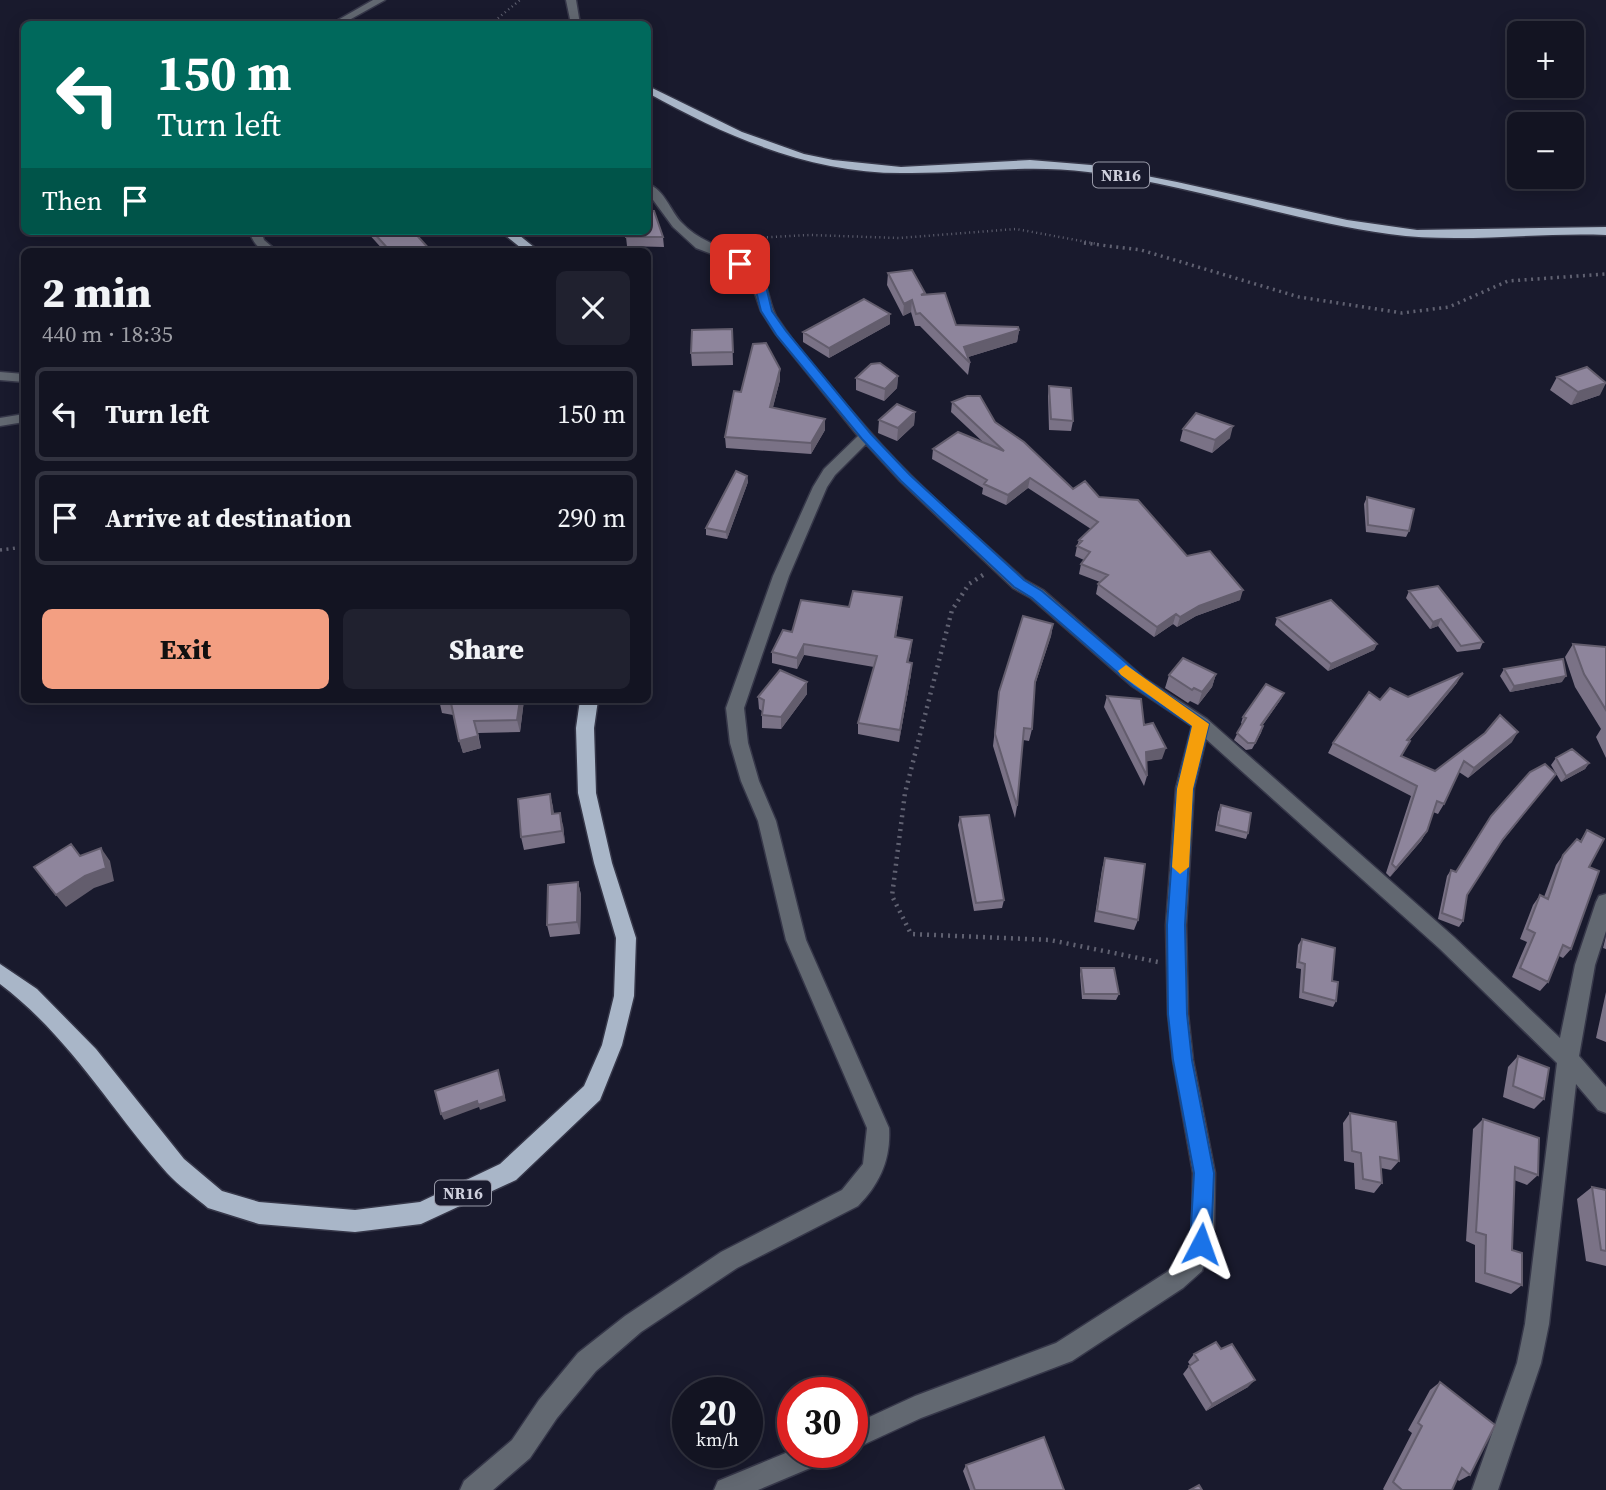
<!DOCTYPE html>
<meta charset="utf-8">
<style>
body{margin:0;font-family:"Source Serif 4",serif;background:#20212f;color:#f1f3f6;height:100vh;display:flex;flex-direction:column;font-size:26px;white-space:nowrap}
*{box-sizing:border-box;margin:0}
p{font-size:23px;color:#9d9ea5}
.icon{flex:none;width:38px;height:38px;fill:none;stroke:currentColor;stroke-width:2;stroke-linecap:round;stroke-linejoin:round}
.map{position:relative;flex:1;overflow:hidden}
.sheet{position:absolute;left:21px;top:248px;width:630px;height:455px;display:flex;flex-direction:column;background:#131422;border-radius:10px;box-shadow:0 4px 18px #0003,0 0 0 2px #323340}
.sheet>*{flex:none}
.guide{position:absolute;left:21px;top:21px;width:630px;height:214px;border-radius:10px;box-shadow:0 4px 18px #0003,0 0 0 2px #323340;background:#00695c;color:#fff;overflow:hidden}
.controls{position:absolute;left:1507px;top:21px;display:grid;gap:14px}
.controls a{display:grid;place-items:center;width:77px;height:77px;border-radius:10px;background:#131422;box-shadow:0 4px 18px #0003,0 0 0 2px #323340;font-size:35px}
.speed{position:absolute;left:672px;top:1377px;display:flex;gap:14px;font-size:35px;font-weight:700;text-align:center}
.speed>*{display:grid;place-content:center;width:91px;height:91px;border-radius:50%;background:#131422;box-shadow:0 4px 18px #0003,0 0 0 2px #323340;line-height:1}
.speed small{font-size:18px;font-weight:400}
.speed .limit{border:10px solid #d22;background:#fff;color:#111}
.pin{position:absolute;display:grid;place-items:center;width:60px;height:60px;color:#fff;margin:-30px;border-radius:14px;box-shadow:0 4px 10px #0006}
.me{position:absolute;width:77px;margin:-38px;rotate:4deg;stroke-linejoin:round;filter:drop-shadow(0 0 5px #0008)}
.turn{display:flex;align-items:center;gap:24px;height:147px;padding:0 21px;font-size:32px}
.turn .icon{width:91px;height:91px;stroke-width:2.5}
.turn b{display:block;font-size:49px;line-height:60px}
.then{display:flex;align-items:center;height:66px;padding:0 21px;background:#0003;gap:14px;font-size:26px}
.round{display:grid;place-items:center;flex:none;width:74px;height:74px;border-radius:10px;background:#20212f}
.overview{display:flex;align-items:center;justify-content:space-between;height:119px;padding:0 21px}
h1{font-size:42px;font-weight:800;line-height:52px}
.primary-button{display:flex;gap:14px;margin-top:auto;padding:14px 21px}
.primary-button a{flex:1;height:80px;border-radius:10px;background:#f39f82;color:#111;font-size:28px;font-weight:800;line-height:80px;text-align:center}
.primary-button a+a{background:#20212f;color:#f1f3f6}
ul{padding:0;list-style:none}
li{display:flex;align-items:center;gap:21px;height:94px;margin:0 14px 10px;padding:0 7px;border:4px solid #323340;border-radius:10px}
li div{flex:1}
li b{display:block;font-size:26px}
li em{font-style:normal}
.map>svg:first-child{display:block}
</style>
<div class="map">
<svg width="1606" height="1490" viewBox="0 0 1606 1490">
<rect width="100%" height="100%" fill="#191a2d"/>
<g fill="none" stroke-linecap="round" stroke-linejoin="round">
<!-- minor casing -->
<g stroke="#363749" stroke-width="3">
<path id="minor" d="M373,0H385L342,24H331Z
M566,0H576L580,24H571Z
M648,184C665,190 670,211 682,223C704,247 744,251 761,276C769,287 769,304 776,316C803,357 838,395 870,432C917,486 972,532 1025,580L1043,590L1144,678L1207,719L1454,937L1560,1038L1575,965L1596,902L1599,896L1606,894V931L1595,965L1579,1056L1606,1087V1113L1598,1110L1576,1084L1549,1324L1541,1363L1498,1490H1472L1517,1363L1525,1324L1557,1063L1440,949L1206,739L1194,788L1186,925L1188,1014L1193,1060L1215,1173L1214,1229L1202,1271L1183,1288L1072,1361L921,1418L852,1450V1425L915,1396L1056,1343L1167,1272L1184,1256L1192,1229L1193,1173L1173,1060L1168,1014L1166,925L1176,788L1192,726L1132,686L1031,598L1013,588L900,481L866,444L835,475L827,487L789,576L744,708L748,743L759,781L776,821L806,940L889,1128C891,1159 880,1184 858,1206L737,1268L641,1332L596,1371L557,1418L530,1458L493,1490H460L464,1481L512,1440L539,1400L578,1353L625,1316L721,1252L842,1190L863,1164L867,1128L786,940L758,821L741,781L730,743L726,708L773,576L813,487L824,469L858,436L775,333L761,311L750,279L725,259L696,248L673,227L648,193Z
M249,231H261L264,240L278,252C261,252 255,247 249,231Z
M0,372L24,374V382L0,380Z
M24,414V422L0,426V418Z
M793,1450V1452H830L827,1461L758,1490H714L718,1481Z"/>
</g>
<!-- major casing -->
<g stroke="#363749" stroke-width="3">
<path id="major" d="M648,86L742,132L804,154L833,160L901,167L1030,160L1091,165L1177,182L1347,220L1417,230L1606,227V235C1534,232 1461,244 1389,234C1287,220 1190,184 1088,172C1025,164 965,174 902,173C810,173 727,137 648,93Z
M500,231H514L540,252H526Z
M580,700H598L594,728L596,793L612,863L636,938L634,996L622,1045L600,1100L516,1180L421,1224L355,1232L259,1224L208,1208C195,1197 179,1186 167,1173C111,1110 69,1036 0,984V964L37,989L96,1049L184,1159L222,1191L259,1202L355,1210L420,1202L500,1164L584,1086L602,1045L614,996L616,938L594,863L578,793L576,728Z"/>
</g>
<!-- path-far2 -->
<path stroke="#606171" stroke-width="2.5" stroke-dasharray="1 3.5" stroke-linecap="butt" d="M491,24L520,0
M731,239L810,235L899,238L1016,229L1098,244"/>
<!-- path-far1 -->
<path stroke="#606171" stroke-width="3.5" stroke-dasharray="2 4.5" stroke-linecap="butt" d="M1084,243L1141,250L1299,297L1402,313L1449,307L1508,281L1606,274
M0,550L24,547"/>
<!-- path -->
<path stroke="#606171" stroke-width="4.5" stroke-dasharray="2 5" stroke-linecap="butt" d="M983,575L969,584L952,610L905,793L892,896L911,934L1050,940L1158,962"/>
<!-- minor -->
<use href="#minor" fill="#626871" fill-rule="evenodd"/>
<!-- major -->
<use href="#major" fill="#a9b6c8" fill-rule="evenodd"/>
</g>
<!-- wall -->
<path fill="#7a7286" d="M347,231H413L432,252H385L367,232L348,235Z
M626,237H663L664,247L627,246Z
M888,273L925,293L924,295L956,325L1019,330L1017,342L968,357L970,363L968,375L920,326H915L911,312L903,316L887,285Z
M890,314V324L829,358L803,342V332Z
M732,329L733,365L692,366L691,353Z
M780,369V380L773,407L825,430L811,454L726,448L725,437L741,392Z
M898,376L897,388L884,401L856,390V378Z
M1557,377L1600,395L1571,405L1550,390Z
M1049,386L1073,421L1071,431L1049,430L1048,396Z
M952,402L995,422L1073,489L1099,497L1187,556L1240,600L1196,616L1177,627L1173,624L1154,637L1096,594L1098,584L1100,582L1079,574L1081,564L1084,560L1075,556L1077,546L1079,540L1091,529L1028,488L1006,505L982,494L983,488L932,459L933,449L983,442L951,412Z
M915,412L914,425L897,441L878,433L879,420Z
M1183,429L1230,438L1212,453L1180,441Z
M747,476L748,482L727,539L706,535V528Z
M1367,497L1409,531L1406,537L1366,532L1364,504Z
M1409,591L1483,642L1480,649L1457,652L1438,626L1430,629L1406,598Z
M902,597L896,637L911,651L908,662L911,674L899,742L858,734V723L874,667L804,655L797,669L772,663V652L792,632L849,607Z
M1277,618L1377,644L1374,650L1328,671L1275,625Z
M1053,624L1051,636L1034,687L1032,729L1029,741L1023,740L1017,806L1015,818L993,746L999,692Z
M1573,644L1606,647V758L1596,737L1601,729L1575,687L1565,657Z
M1504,669L1562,682L1510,692L1500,676Z
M1216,674L1212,687L1198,705L1190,701L1188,703L1165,688L1169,675Z
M807,682V694L781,729L762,728V711L759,709L758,697Z
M1457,683L1409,741L1402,756L1435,771L1512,742L1468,778L1459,772L1444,804L1438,814L1433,812L1427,831L1421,841L1390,877L1386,873L1411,796L1328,753L1333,743L1380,700L1408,697Z
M1284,693L1281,699L1262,726H1263L1261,733L1252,749L1246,750L1234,740L1242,724L1241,723L1243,717Z
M1107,696L1144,725L1162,759L1146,761L1147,776L1144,786L1104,707Z
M439,700H524L520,732L478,733L481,748L463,753L453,715L442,713Z
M1556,758L1589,763L1585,769L1561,782L1551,765Z
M1556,774L1500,844L1467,895L1463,921L1459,927L1438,919L1447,876L1451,870L1456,872Z
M550,794L554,814L563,825L565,843L524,850L521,837Z
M1221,805L1248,833L1246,839L1215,831L1218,812Z
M960,817L1004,900L1002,908L974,911L958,825Z
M1587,830L1589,867L1571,949L1563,958L1559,956L1548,982L1540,991L1512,977L1527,942L1520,939L1533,905L1540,895L1544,897L1556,865L1563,855L1580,841Z
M1105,858L1138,920L1134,930L1094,922L1102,869Z
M578,882L581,895L580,934L550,937L547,925Z
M1606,936V949L1603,948Z
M1302,939L1336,1001L1333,1007L1299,998L1301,969L1296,968L1298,945Z
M1081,968L1119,994L1116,1000L1082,999L1080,974Z
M1606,992V1042L1596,1038Z
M1518,1056L1544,1099L1534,1109L1503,1097L1508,1067Z
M1350,1113L1399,1161L1391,1170L1381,1168L1382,1183L1374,1193L1355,1189L1354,1163L1344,1161L1343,1123Z
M1483,1119L1538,1175L1527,1185L1514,1180L1512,1250L1522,1285L1511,1294L1475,1282V1245L1466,1241L1473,1129Z
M1592,1187L1606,1190V1266L1586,1261L1577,1199Z
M1221,1349L1248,1387L1206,1411L1183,1374L1190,1365L1188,1362L1194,1354Z
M1440,1382L1470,1475L1459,1481L1457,1479L1452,1490H1384L1383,1489L1412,1433L1408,1430L1430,1390Z
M966,1465L1064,1490H970L963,1471Z"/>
<!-- shaded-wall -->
<path fill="#635d6d" d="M347,231H367V232L348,235Z
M912,300L911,312L903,316L904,304Z
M890,314V324L829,358V348Z
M1019,330L1017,342L965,358L964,347Z
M780,369V380L770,418V407Z
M898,376L897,388L884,401L885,389Z
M1606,383L1600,395L1571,405L1578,392Z
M915,412L914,425L897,441L898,428Z
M825,419V430L811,454V443Z
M1233,426L1230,438L1212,453L1215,440Z
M747,476L748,482L727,539L726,532Z
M1030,478L1028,488L1006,505L1008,495Z
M1243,590L1240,600L1196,616L1177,627L1180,617L1199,606Z
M902,597L901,608L894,648L895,637Z
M1176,614L1173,624L1154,637L1157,627Z
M1441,619L1438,626L1430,629L1433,622Z
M1053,624L1051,636L1032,694L1035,682Z
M912,640L911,651L906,674L907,662Z
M804,644V655L797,669V658Z
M1377,644L1374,650L1328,671L1331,664Z
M912,663L911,674L899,742L900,730Z
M1463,673L1457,683L1401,750L1407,740Z
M1216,674L1212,687L1198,705L1202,692Z
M1566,676L1562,682L1510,692L1514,686Z
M807,682V694L781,729V717Z
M1284,693L1281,699L1258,732L1261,725Z
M520,700H524L520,732L517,720Z
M474,721L481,748L463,753L459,741Z
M1518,732L1512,742L1468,778L1474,768Z
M1166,748L1162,759L1143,762L1146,752Z
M1589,763L1585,769L1561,782L1566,776Z
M550,794L553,806L555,827L552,814Z
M560,813L563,825L565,843L562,831Z
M1427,831L1421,841L1390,877L1396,868Z
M101,848L110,861L114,881L94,888L66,907L56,895Z
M578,882L581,895L580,934L577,922Z
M498,1070L506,1101L480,1110L479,1107L444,1120L441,1114Z
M1255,1380L1248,1387L1206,1411L1212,1404Z"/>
<!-- building -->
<path fill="#8e859c" stroke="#635d6d" stroke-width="2" d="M648,211H654L663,237H626V231H648Z
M372,231H413L432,252H391Z
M912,270L925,293L921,295L945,293L956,325L1018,327L1019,330L964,347L970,363L920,313L916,314L912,300L904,304L888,273Z
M864,299L890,314L829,348L803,332Z
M732,329L733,352L691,353L692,330Z
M766,343L780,369L770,407L825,419L811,443L725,437L734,391L741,392L753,344Z
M880,363L898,376L885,389L856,378L871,364Z
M1587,367L1606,383L1578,392L1557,377Z
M1049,386L1071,388L1073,421L1051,419Z
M967,396H980L995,422L1024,442L1073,489L1085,481L1099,497L1138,500L1187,556L1210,551L1243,590L1199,606L1180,617L1176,614L1157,627L1098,584L1108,575L1081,564L1090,552L1077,546L1082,541L1079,540L1098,522L1030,478L1008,495L984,484L987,480L933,449L958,432L1004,451L952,402Z
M897,404L915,412L898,428L879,420Z
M1196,413L1233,426L1215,440L1183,429Z
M736,471L747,476L726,532L706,528Z
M1367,497L1414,509L1409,531L1368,525Z
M1438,586L1483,642L1461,646L1441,619L1433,622L1409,591Z
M853,591L902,597L895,637L912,640L907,662L912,663L900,730L858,723L877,656L804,644L797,658L772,652L783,630L792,632L801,600L849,607Z
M1331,600L1377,644L1331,664L1277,618Z
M1023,616L1053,624L1035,682L1032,729L1024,728L1017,806L995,734L999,692Z
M1573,644L1606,647V710L1584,674Z
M1183,658L1216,674L1202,692L1194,688L1192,690L1169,675Z
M1563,659L1566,676L1514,686L1504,669Z
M780,670L807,682L781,717L762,715L764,700L758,697Z
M1463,673L1407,740L1410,741L1401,756L1435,771L1485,733L1500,715L1518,732L1474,768L1464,761L1444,804L1437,801L1427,831L1396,868L1392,864L1417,786L1333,743L1369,692L1380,700L1390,688L1408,697Z
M1266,684L1284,693L1261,725L1263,726L1255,743H1248L1237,733L1246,718L1243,717Z
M1107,696L1141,699L1144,725L1153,723L1166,748L1146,752L1147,776Z
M439,700H520L517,720L474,721L478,736L459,741L451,703L438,701Z
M1572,749L1589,763L1566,776L1556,758Z
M1545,764L1556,774L1503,839L1467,895L1463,921L1442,913L1451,870L1456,872L1491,816L1530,772Z
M550,794L552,814L560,813L562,831L521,837L518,799Z
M1221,805L1251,813L1248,833L1218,825Z
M989,815L1004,900L976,903L960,817Z
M1587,830L1604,839L1589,867L1599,871L1571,949L1563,945L1548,982L1520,968L1535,933L1527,929L1540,895L1548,899L1563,855L1577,839L1581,842Z
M71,844L80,856L101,848L106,868L85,876L56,895L34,867Z
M1105,858L1145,864L1138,920L1097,911Z
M578,882L577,922L547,925L548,885Z
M1302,939L1335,948L1332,981L1338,982L1336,1001L1303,992L1305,964L1299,962Z
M1081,968H1114L1119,994H1084Z
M1518,1056L1549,1068L1544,1099L1513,1086Z
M498,1070L504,1096L478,1105L477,1101L441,1114L435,1091Z
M1350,1113L1396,1122L1399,1161L1380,1157L1382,1183L1363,1179L1361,1153L1352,1151Z
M1483,1119L1539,1138L1538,1175L1515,1167L1512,1250L1522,1253V1285L1485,1273L1486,1235L1476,1232Z
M1592,1187L1606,1190V1251L1601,1250Z
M1216,1342L1221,1349L1232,1344L1255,1380L1212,1404L1189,1366L1198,1360L1194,1354Z
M1440,1382L1495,1425L1470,1475L1462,1468L1452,1490H1402L1393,1482L1422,1426L1418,1423Z
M1044,1437L1064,1490H975L966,1465Z
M1199,1485L1202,1490H1190Z"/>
<!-- route -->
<path fill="#1a73e8" stroke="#114b97" stroke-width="2" d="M737,262H744L765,282L772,311L786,331L871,434L910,475L1024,580L1042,591L1144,678L1209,724L1193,789L1185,925L1187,1014L1192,1060L1214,1173L1211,1244L1208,1251L1201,1254L1193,1251L1190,1244L1194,1173L1173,1060L1168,1014L1167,925L1177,789L1192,726L1133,686L1032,598L1014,587L901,481L862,439L777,336L761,311L754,283L737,267Z"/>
<!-- slow -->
<path fill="#f59e0b" d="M1126,665L1209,724L1193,789L1189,867L1180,874L1172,867L1177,789L1192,726L1121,675L1118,671Z"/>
<g text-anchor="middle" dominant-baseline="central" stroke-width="7" stroke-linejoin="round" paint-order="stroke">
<!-- shield labels -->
<g fill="#191a2d" stroke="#9899a8" stroke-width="2">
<rect x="1093" y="162.5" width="56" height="25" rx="5"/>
<rect x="435" y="1180.5" width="56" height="25" rx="5"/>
</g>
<g font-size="16" font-weight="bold" fill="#cfd0dd">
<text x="1121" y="175">NR16</text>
<text x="463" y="1193">NR16</text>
</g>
</g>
</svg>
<div class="controls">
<a>+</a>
<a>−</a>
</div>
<div class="speed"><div>20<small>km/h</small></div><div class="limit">30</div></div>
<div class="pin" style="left:740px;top:264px;background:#d93025"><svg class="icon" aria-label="arrive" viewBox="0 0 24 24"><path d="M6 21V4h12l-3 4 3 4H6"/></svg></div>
<svg class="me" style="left:1201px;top:1244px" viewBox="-20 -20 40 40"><path d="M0-17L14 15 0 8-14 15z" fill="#1a73e8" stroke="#fff" stroke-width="4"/></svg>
<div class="guide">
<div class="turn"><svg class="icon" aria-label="left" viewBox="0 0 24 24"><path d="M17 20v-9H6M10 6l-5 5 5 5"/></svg><div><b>150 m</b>Turn left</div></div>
<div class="then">Then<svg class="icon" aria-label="arrive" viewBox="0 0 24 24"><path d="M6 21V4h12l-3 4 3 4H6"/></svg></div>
</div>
<section class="sheet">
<div class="overview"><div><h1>2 min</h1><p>440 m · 18:35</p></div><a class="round"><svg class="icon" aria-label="close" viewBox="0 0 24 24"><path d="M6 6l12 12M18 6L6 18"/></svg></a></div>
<ul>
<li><svg class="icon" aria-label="left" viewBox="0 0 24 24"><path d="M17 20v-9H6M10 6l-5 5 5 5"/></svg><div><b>Turn left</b></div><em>150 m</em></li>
<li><svg class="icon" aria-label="arrive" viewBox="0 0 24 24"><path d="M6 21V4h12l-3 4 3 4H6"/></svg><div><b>Arrive at destination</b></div><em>290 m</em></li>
</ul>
<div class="primary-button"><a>Exit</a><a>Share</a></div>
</section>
</div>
